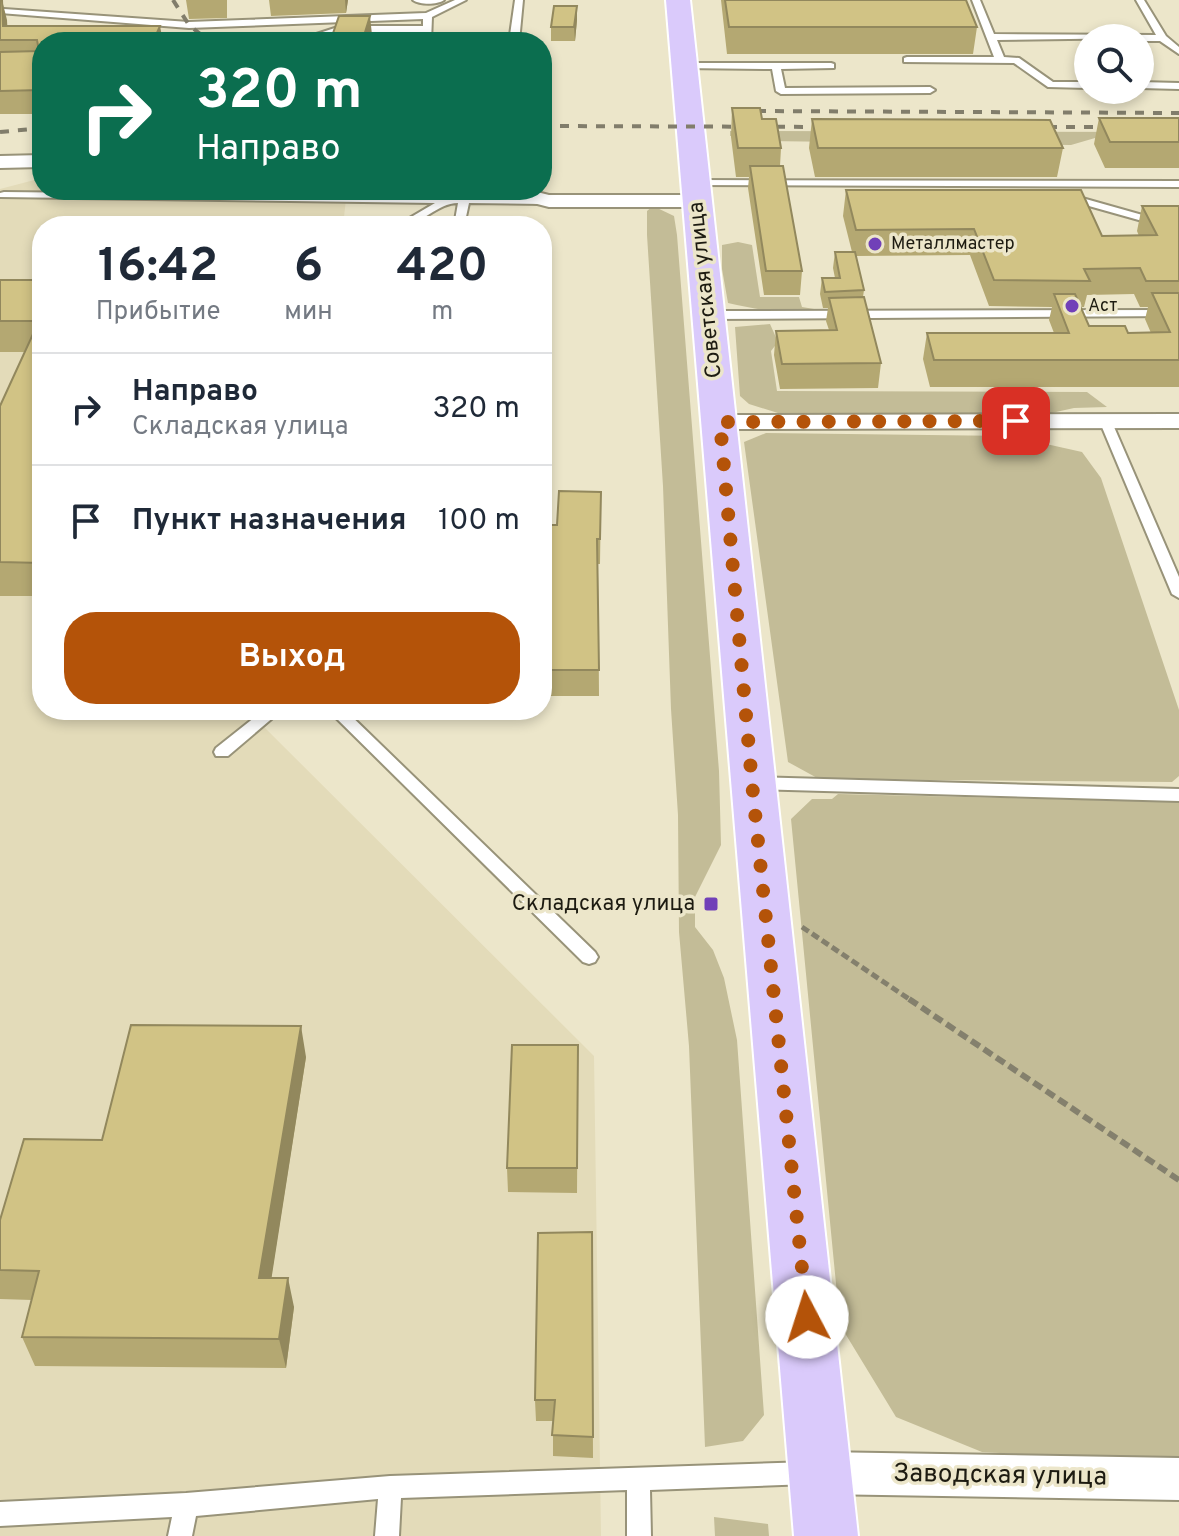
<!DOCTYPE html>
<html lang="ru">
<meta charset="utf-8">
<style>
body{margin:0;font-family:Overpass,sans-serif;background:#f6f6f7;color:#1f2937;height:100vh;display:flex;flex-direction:column;font-size:30px;white-space:nowrap}
*{box-sizing:border-box;margin:0}
p{font-size:26px;color:#747a83}
.icon{flex:none;width:44px;height:44px;fill:none;stroke:currentColor;stroke-width:2;stroke-linecap:round;stroke-linejoin:round}
.map{position:relative;flex:1;overflow:hidden}
.drawer{position:absolute;left:32px;top:216px;width:520px;height:504px;display:flex;flex-direction:column;background:#fff;border-radius:32px;box-shadow:0 4px 12px #0003}
.drawer>*{flex:none}
.banner{position:absolute;left:32px;top:32px;width:520px;height:168px;border-radius:32px;box-shadow:0 4px 12px #0003;background:#0b6e4f;color:#fff;overflow:hidden}
.tools{position:absolute;left:1074px;top:24px;display:grid;gap:16px}
.tools a{display:grid;place-items:center;width:80px;height:80px;border-radius:50%;background:#fff;box-shadow:0 4px 12px #0003;font-size:40px}
.pin{position:absolute;display:grid;place-items:center;width:68px;height:68px;color:#fff;margin:-34px;border-radius:16px;box-shadow:0 4px 12px #0006}
.me{position:absolute;width:88px;margin:-44px;rotate:355deg;stroke-linejoin:round;filter:drop-shadow(0 0 6px #0008)}
.turn{display:flex;align-items:center;gap:28px;height:168px;padding:0 32px;font-size:36px}
.turn .icon{width:104px;height:104px;stroke-width:2.5}
.turn b{display:block;font-size:56px;line-height:68px}
.eta{display:flex;justify-content:space-evenly;align-items:center;height:136px;text-align:center}
.eta b{font-size:48px;font-weight:700;line-height:56px}
.primary-button{display:flex;gap:16px;margin-top:auto;padding:16px 32px}
.primary-button a{flex:1;height:92px;border-radius:32px;background:#b45309;color:#fff;font-size:32px;font-weight:700;line-height:92px;text-align:center}
ul{padding:0;list-style:none}
li{display:flex;align-items:center;gap:24px;height:112px;padding:0 32px;border-top:2px solid #e0e1e3}
li div{flex:1}
li b{display:block;font-size:30px}
li em{font-style:normal}
.map>svg:first-child{display:block}
</style>
<div class="map">
<svg width="1179" height="1536" viewBox="0 0 1179 1536">
<rect width="100%" height="100%" fill="#ece6ca"/>
<!-- built -->
<path fill="#e3dbb9" d="M42,178V190H347L343,226H42V710H247L594,1056L601,1536H0V189Z"/>
<!-- green -->
<path fill="#c3bc97" d="M730,131L1179,132V139L1095,138L1071,145L765,141L762,135L730,136Z
M653,206L674,216L677,235L719,771L721,845L695,897V927L713,950L724,978L737,1040L764,1415L743,1441L705,1447L689,1046L679,932L678,815L671,709L663,486L647,235V211Z
M738,242L752,245L760,297H799L802,307L814,309C785,316 756,309 728,303L722,269V245Z
M770,324L778,342L771,351L777,391L1087,392L1107,407L1074,408L1047,414L896,416L778,413L749,404L740,396L735,327Z
M766,433L1010,436L1082,452L1101,478L1179,710V776L1172,782L819,779L788,762L744,442Z
M838,794L1179,802V1456L1088,1458L982,1452L896,1417L840,1325L791,819L812,799H832Z
M714,1517L768,1524L769,1536H715Z"/>
<g fill="none" stroke-linecap="round" stroke-linejoin="round">
<!-- service casing -->
<g stroke="#989379" stroke-width="4">
<path id="service" d="M413,0H444C437,5 420,5 413,0Z
M455,0H466L432,17L431,42H421L422,32H341L306,42L298,40L341,26H423V19L189,28L0,13L4,9L189,22L426,13Z
M515,0H523L519,42H509Z
M972,0H980L994,34L1156,35L1136,0H1144L1166,36L1179,47V54L1160,41H1140V38L997,40L1004,57L1019,58L1053,82H1088V88L1048,87L1014,63L904,62V58L907,57H994Z
M684,63H831L834,64V68L781,69L785,88L930,87L935,90L930,93L781,94L776,91L772,69L681,68V64Z
M1140,82L1179,83V89L1140,88Z
M695,180L1179,181V187L691,185L690,183Z
M4,192L543,198L548,201L543,204L469,203L464,226H454L458,203C437,203 422,226 396,226L435,203L0,197V193Z
M1068,194L1153,218H1179V224H1153L1064,199V195Z
M1179,310V316L709,319L703,315L709,311Z
M1105,416L1111,420L1179,577V598L1172,594L1099,420Z
M264,710H282L228,756H216L214,752L216,748Z
M328,710H345L595,952L598,957L595,962L589,964L583,962Z
M754,777L1179,789V801L754,789L746,783Z
M809,1462L817,1465L820,1473L817,1481L809,1484L650,1490L651,1536H627V1490L401,1498L399,1536H375L378,1499L196,1516L192,1536H168L172,1517L0,1526V1502L186,1493L390,1476Z"/>
</g>
<!-- minor casing -->
<g stroke="#989379" stroke-width="4">
<path id="minor" d="M42,155V167L0,168V156Z
M495,190H529L549,195H696L706,201L696,207H549L498,194Z
M1179,414V428L720,429L712,427L708,422L712,417L720,415Z
M821,1452L1179,1458V1500L821,1494L806,1488L800,1473L806,1458Z"/>
</g>
<!-- primary casing -->
<g stroke="#fff" stroke-width="4">
<path id="primary" d="M666,0H690L858,1536H794Z"/>
</g>
<!-- path-far1 -->
<path stroke="#84806d" stroke-width="5" stroke-dasharray="8 4" stroke-linecap="butt" d="M802,927L912,1001"/>
<!-- path -->
<path stroke="#84806d" stroke-width="6" stroke-dasharray="10 5" stroke-linecap="butt" d="M909,999L1179,1180"/>
<!-- service -->
<use href="#service" fill="#fff" fill-rule="evenodd"/>
<!-- minor -->
<use href="#minor" fill="#fff" fill-rule="evenodd"/>
<!-- primary -->
<use href="#primary" fill="#dacafb" fill-rule="evenodd"/>
<!-- rail -->
<path stroke="#817d6b" stroke-width="4" stroke-dasharray="9 9" stroke-linecap="butt" d="M173,0L189,25L210,42
M757,111L1179,113
M542,126L834,127
M1030,127H1118
M0,132L42,128"/>
</g>
<!-- wall -->
<path fill="#b4a872" fill-rule="evenodd" d="M0,0H2L7,26L42,42V114H0Z
M186,0H227V18L189,19Z
M269,0H348L346,13L271,16Z
M721,0H966L977,27L973,54H727Z
M577,20L575,41H551V27Z
M732,108L762,119L781,148L780,166L802,271L800,295H764L748,188L749,177H736L731,137Z
M1099,118H1179V168H1105L1094,144Z
M812,119L1063,148L1057,177H815L809,148Z
M846,190L1102,236H1139L1137,231L1142,206H1179V387H930L923,359L927,333H1054L1049,320L1052,307L989,306L970,255L856,256L864,290L863,297L881,363L878,388L780,389L774,355L776,331L829,330L826,321L828,308H823L820,294L822,278H835L833,268L835,252H852L843,216ZM1134,294L1140,307H1148L1145,319L1151,333H1128L1089,326L1081,307H1084L1087,295Z
M0,280H42V596H0V406L25,352H0Z
M601,492L600,564H598L599,696H542V525H557Z
M578,1045L577,1193L508,1192L507,1168Z
M306,1057L271,1278L294,1307L286,1368L35,1366L22,1337L32,1300L0,1299V1220L102,1140Z
M592,1232L593,1458L553,1456V1421H536L535,1400Z"/>
<!-- shaded-wall -->
<path fill="#92885d" d="M2,0L7,20L8,40L3,26Z
M345,0H348L346,13Z
M577,6V20L575,41L574,27Z
M370,16L372,35L370,42H362Z
M160,26L163,42H153Z
M301,1026L306,1057L267,1307L259,1278Z
M288,1278L294,1307L286,1368L279,1339Z"/>
<!-- building -->
<path fill="#d1c385" stroke="#92885d" stroke-width="2" d="M0,0H2L3,26H160L153,42H42V90L0,91V52L39,51L37,40H0Z
M725,0H966L977,27H729Z
M554,6H577L574,27H551Z
M339,16H370L362,42H330Z
M732,108H760L762,119H776L781,148H738Z
M1099,118H1179V142H1110Z
M812,119L1050,120L1063,148H818Z
M750,166H783L802,271H766Z
M846,190H1081L1102,236L1157,235L1142,206H1179V281H1146L1140,268L1084,269L1090,281L994,280L974,229L856,230Z
M835,252H855L864,290L825,292L822,278H840Z
M0,280H42V563L0,562V406L39,321H0Z
M1152,293H1179V360H934L927,333H1069L1054,294H1075L1089,326H1125L1128,333L1170,332Z
M864,297L881,363L782,364L776,331L837,330L829,298Z
M559,491L601,492L600,539H597L599,670H542V525H557Z
M131,1025L301,1026L259,1278H288L279,1339L22,1337L39,1271L0,1270V1220L24,1139L102,1140Z
M512,1045H578L577,1168H507Z
M592,1232L593,1437L552,1435L555,1400H535L538,1233Z"/>
<g fill="none" stroke-linecap="round" stroke-linejoin="round">
<!-- route -->
<path stroke="#b45309" stroke-width="14" stroke-dasharray="0 25.2" d="M807,1317L752,783L720,422L1016,421"/>
</g>
<!-- markers -->
<g fill="#7140b8" stroke="#ece6ca" stroke-width="3">
<circle cx="875" cy="244" r="8"/>
<circle cx="1072" cy="306" r="8"/>
<rect x="703" y="896" width="16" height="16" rx="4"/>
</g>
<g text-anchor="middle" dominant-baseline="central" stroke-width="7" stroke-linejoin="round" paint-order="stroke">
<!-- far-poi labels -->
<g font-size="18" fill="#1d1b11" stroke="#ece6ca" text-anchor="start">
<text x="891" y="244">Металлмастер</text>
<text x="1088" y="306">Аст</text>
</g>
<!-- street labels -->
<g font-size="22" fill="#1d1b11" stroke="#ece6ca">
<text transform="translate(706 290) rotate(-96)">Советская улица</text>
</g>
<!-- poi labels -->
<g font-size="22" fill="#1d1b11" stroke="#ece6ca" text-anchor="end">
<text x="695" y="904">Складская улица</text>
</g>
<!-- near-street labels -->
<g font-size="26" fill="#1d1b11" stroke="#ece6ca">
<text transform="translate(1000 1476) rotate(1)">Заводская улица</text>
</g>
</g>
</svg>
<div class="tools">
<a><svg class="icon" aria-label="search" viewBox="0 0 24 24"><circle cx="10" cy="10" r="6"/><path d="M15 15l6 6"/></svg></a>
</div>
<div class="pin" style="left:1016px;top:421px;background:#d93025"><svg class="icon" aria-label="arrive" viewBox="0 0 24 24"><path d="M6 21V4h12l-3 4 3 4H6"/></svg></div>
<svg class="me" style="left:807px;top:1317px" viewBox="-20 -20 40 40"><circle r="19" fill="#fff"/><path d="M0-13L10 11 0 6-10 11z" fill="#b45309"/></svg>
<div class="banner">
<div class="turn"><svg class="icon" aria-label="right" viewBox="0 0 24 24"><path d="M7 20v-9h11M14 6l5 5-5 5"/></svg><div><b>320 m</b>Направо</div></div>
</div>
<section class="drawer">
<div class="eta">
<div><b>16:42</b><p>Прибытие</p></div>
<div><b>6</b><p>мин</p></div>
<div><b>420</b><p>m</p></div>
</div>
<ul>
<li><svg class="icon" aria-label="right" viewBox="0 0 24 24"><path d="M7 20v-9h11M14 6l5 5-5 5"/></svg><div><b>Направо</b><p>Складская улица</p></div><em>320 m</em></li>
<li><svg class="icon" aria-label="arrive" viewBox="0 0 24 24"><path d="M6 21V4h12l-3 4 3 4H6"/></svg><div><b>Пункт назначения</b></div><em>100 m</em></li>
</ul>
<div class="primary-button"><a>Выход</a></div>
</section>
</div>
